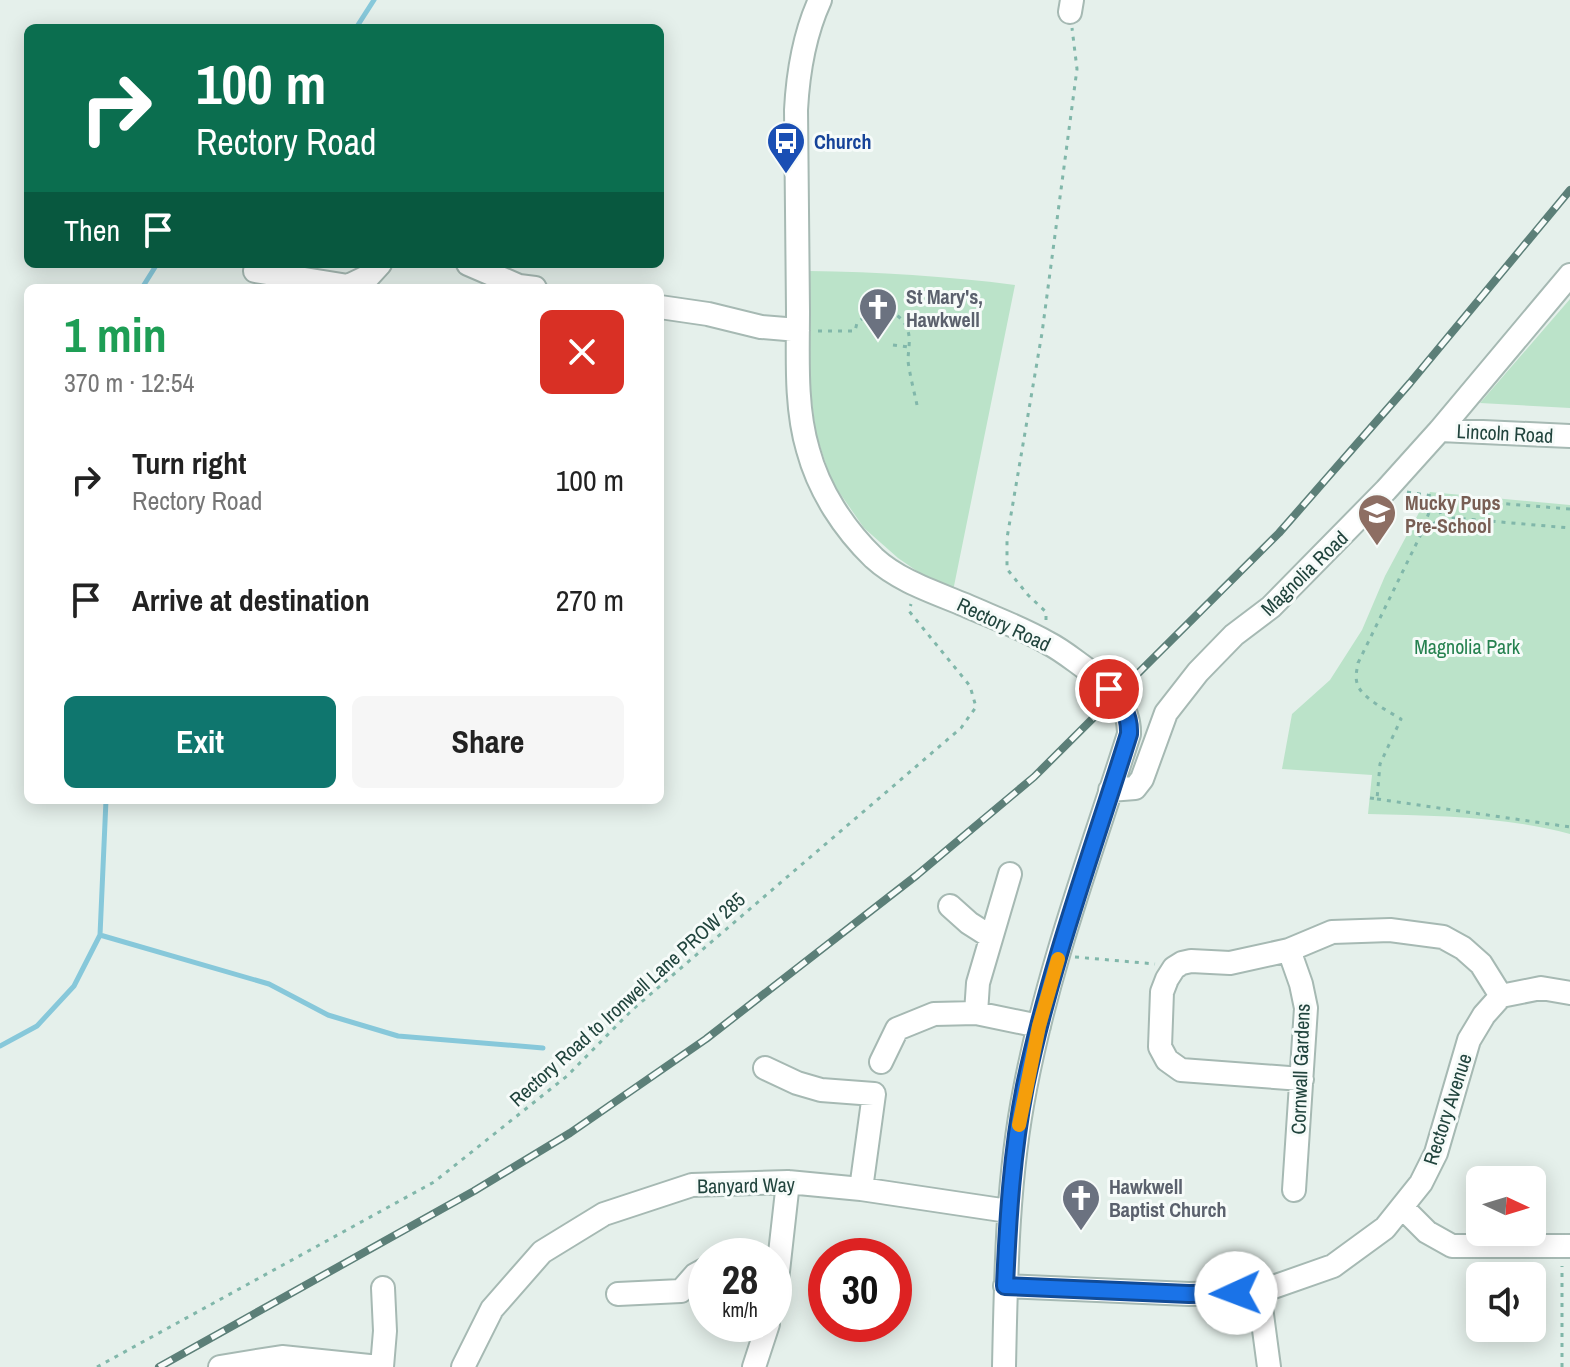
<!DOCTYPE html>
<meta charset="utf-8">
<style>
body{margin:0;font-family:"Archivo Narrow",sans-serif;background:#f6f6f6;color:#222;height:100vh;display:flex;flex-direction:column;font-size:30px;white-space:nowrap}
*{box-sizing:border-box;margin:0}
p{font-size:26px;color:#767676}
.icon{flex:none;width:44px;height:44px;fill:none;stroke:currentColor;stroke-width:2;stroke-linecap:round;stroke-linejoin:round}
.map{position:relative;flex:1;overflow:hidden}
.details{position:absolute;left:24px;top:284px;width:640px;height:520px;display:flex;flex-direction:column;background:#fff;border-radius:12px;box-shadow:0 4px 20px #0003}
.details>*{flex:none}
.top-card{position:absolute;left:24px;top:24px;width:640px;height:244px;border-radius:12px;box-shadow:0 4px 20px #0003;background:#0b6e4f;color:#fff;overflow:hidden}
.needle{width:52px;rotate:94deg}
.buttons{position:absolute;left:1466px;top:1166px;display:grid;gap:16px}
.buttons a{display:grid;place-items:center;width:80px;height:80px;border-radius:12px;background:#fff;box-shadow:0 4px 20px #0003;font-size:40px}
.speed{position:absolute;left:688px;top:1238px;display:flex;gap:16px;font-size:40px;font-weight:700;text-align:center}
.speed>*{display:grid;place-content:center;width:104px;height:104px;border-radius:50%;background:#fff;box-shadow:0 4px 20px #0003;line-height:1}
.speed small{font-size:20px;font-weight:400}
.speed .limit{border:12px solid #d22;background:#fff;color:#111}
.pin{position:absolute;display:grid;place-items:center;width:68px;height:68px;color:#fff;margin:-34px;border:4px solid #fff;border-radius:50%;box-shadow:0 2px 8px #0007}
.me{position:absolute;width:88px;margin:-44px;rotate:268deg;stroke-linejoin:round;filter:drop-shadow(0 0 6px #0008)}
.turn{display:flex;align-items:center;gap:28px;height:168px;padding:0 40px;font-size:36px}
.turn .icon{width:104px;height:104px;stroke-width:2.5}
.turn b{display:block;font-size:56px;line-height:68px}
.then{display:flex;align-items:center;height:76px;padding:0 40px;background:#0003;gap:16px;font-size:30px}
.round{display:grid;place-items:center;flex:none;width:84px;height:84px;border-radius:12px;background:#f6f6f6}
.summary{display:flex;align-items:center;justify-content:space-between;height:136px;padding:0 40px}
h1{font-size:48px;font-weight:700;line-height:60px;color:#1e9e55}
.cta{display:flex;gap:16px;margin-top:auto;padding:16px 40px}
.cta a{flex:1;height:92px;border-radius:12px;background:#0f766e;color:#fff;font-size:32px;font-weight:700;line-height:92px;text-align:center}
.cta a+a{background:#f6f6f6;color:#222}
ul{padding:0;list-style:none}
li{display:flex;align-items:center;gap:24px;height:120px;padding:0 40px}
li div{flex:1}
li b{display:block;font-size:30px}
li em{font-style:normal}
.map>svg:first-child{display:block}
</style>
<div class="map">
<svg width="1570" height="1367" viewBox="0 0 1570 1367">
<rect width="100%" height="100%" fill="#e5f0eb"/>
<!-- green -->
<path fill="#bbe3c9" d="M809,271C878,272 947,276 1015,285L953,591L940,587L898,558L864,528L832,482L816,434L808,369Z
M1570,299V408L1480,403Z
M1430,492L1570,505V834C1503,816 1436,816 1368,814L1372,775L1282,769L1292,714L1330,680L1362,630L1385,576Z"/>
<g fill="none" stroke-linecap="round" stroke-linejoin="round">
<!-- stream -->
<path stroke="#87c8da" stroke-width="5" d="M356,28L374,0
M142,288L157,264
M100,935L269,984L328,1015L398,1036L543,1048
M0,1046L37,1026L74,986L100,935L106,800"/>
<!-- minor casing -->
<g stroke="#a6b9b3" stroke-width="26">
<path id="minor" d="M820,0C804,35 798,72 796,110C797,177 797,244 798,311C798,355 795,407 808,450C819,491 844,529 874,558C899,581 934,592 965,605C992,617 1022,628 1048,643C1062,650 1075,661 1088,670C1109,686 1130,706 1129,734C1092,851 1048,968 1025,1089C1007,1181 1006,1274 1004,1367
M1070,12L1072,0
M468,264L519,286L535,288
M255,271L348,286L369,276L380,264
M660,307L708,314L761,327L798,330
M1440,430L1570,436
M1110,790L1135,788L1142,779L1166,713L1198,672L1234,635L1271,607L1386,490L1440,430L1570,275
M950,906L969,923L991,937
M1289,950L1301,984L1306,1008L1294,1190
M976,1013L978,983L1010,874
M881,1062L897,1029L934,1014L976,1013L1039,1026
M765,1068L797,1083L821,1090L874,1094L861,1189
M1302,1079L1181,1070L1167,1060L1160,1047L1162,992L1167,979L1174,968L1182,963L1191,961L1230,963L1289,950L1332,932L1390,930L1443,937L1463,948L1481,964L1501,996
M1402,1207L1427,1232L1452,1246H1570
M1005,1286L1189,1294L1259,1292L1333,1266L1385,1228L1421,1183L1436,1153L1469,1040L1484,1015L1501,996L1541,988L1570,993
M1259,1292L1269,1367
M618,1294L681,1291L695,1275L706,1269
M774,1307L788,1182
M220,1367L282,1357L379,1367
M382,1367L385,1331L383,1288
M463,1367L492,1309L542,1252L604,1214L692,1185L788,1182L861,1189L1008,1211
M754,1367L768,1324"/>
</g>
<!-- path -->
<path stroke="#81b7aa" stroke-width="3" stroke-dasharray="4 6" stroke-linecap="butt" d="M818,331H855L857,323C862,319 866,315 872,313C890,306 907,318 909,336C910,344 908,353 908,361C910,376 914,391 917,405
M893,345L908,347
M1407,492L1459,500L1570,509
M1435,501L1443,519
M1424,526L1434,499
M1046,620V612L1028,595L1007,569V538L1042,333L1077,69L1072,28
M1370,798L1377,799L1380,764L1401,719C1388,711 1360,697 1357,683C1355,676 1357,670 1358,663L1424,528L1443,519L1455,518L1570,528
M1377,799L1570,827
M1075,957L1155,964
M97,1367L434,1182L567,1076L632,1010L961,728L976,707L970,686L909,611L911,604
M1562,1367V1266"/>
<!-- minor -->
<use href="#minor" stroke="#fff" stroke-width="22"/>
<!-- rail casing -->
<g stroke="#5c7f78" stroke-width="8">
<path id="rail" d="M159,1367L474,1191L570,1133L706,1039L917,875L1034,777L1279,533L1410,383L1570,190"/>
</g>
<!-- rail -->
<use href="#rail" stroke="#f6fbf9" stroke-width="5" stroke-dasharray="15" stroke-linecap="butt"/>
</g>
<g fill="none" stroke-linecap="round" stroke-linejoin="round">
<!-- route casing -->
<g stroke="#114b97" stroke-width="20">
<path id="route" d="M1109,689C1121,703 1130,714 1129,734C1093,850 1050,966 1025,1086C1012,1152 1008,1219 1005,1286L1189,1294L1236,1293"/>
</g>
<!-- route -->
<use href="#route" stroke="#1a73e8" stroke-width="14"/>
<!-- slow -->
<path stroke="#f59e0b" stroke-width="14" d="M1019,1125L1039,1026L1058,959"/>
</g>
<!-- icons -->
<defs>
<g id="bus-pin" transform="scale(2)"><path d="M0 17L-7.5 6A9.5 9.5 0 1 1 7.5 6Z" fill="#1a4fb4" stroke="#f6fbf9"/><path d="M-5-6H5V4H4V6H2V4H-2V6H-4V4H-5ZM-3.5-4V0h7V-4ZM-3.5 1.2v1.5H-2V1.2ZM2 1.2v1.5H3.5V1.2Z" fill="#fff"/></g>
<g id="church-pin" transform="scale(2)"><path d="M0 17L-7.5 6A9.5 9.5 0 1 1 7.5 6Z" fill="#6b7280" stroke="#f6fbf9"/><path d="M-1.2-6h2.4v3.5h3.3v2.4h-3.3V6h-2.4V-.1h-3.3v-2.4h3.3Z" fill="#fff"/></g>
<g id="school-pin" transform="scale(2)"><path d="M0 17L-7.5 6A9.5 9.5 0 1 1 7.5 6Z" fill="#8d6e63" stroke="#f6fbf9"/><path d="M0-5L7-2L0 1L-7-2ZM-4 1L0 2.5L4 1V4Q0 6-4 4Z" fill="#fff"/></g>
</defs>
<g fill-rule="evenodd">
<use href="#bus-pin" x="786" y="141"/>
<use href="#church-pin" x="878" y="307"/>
<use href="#school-pin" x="1377" y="513"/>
<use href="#church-pin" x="1081" y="1198"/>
</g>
<g text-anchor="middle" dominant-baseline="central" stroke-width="6" stroke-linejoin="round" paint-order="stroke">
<!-- transit labels -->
<g font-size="20" font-weight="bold" fill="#164399" stroke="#f6fbf9" text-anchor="start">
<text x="814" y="141">Church</text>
</g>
<!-- worship labels -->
<g font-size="20" font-weight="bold" fill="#5b616d" stroke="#f6fbf9" text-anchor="start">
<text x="906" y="296">St Mary's,<tspan x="906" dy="23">Hawkwell</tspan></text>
<text x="1109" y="1186">Hawkwell<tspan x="1109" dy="23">Baptist Church</tspan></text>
</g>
<!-- street labels -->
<g font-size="20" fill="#21443d" stroke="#f6fbf9">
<text transform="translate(1505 433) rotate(3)">Lincoln Road</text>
<text transform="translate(1304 573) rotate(-44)">Magnolia Road</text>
<text transform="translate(1004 624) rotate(25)">Rectory Road</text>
<text transform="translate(627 999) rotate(-42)">Rectory Road to Ironwell Lane PROW 285</text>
<text transform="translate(1300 1069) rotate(-88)">Cornwall Gardens</text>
<text transform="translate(1447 1109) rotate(-72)">Rectory Avenue</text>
<text transform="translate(746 1185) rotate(-1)">Banyard Way</text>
</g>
<!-- education labels -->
<g font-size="20" font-weight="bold" fill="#785e54" stroke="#f6fbf9" text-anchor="start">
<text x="1405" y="502">Mucky Pups<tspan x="1405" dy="23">Pre-School</tspan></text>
</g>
<!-- park labels -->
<g font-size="20" fill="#25814f" stroke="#f6fbf9">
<text x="1467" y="646">Magnolia Park</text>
</g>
</g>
</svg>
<div class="buttons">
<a><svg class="needle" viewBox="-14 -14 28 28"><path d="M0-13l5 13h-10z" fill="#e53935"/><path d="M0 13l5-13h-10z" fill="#767676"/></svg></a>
<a><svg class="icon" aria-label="sound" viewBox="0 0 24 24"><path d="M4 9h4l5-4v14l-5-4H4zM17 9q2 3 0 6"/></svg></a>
</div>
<div class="speed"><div>28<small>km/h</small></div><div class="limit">30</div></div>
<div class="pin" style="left:1109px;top:689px;background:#d93025"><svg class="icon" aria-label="arrive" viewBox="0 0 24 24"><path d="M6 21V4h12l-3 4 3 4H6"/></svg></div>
<svg class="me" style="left:1236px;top:1293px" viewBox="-20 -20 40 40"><circle r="19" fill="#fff"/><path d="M0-13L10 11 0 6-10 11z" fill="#1a73e8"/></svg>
<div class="top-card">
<div class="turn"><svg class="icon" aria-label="right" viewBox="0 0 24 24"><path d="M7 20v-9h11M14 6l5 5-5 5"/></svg><div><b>100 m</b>Rectory Road</div></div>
<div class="then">Then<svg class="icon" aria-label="arrive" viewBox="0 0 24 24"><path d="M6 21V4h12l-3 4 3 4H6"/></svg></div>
</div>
<section class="details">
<div class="summary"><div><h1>1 min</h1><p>370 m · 12:54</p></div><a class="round" style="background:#d93025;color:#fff"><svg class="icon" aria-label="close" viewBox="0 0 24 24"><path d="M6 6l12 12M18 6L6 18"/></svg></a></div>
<ul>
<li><svg class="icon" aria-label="right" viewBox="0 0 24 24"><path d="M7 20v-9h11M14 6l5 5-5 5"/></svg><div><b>Turn right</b><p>Rectory Road</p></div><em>100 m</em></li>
<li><svg class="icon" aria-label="arrive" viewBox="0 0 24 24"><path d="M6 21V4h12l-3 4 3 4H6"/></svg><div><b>Arrive at destination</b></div><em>270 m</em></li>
</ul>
<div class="cta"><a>Exit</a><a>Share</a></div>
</section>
</div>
